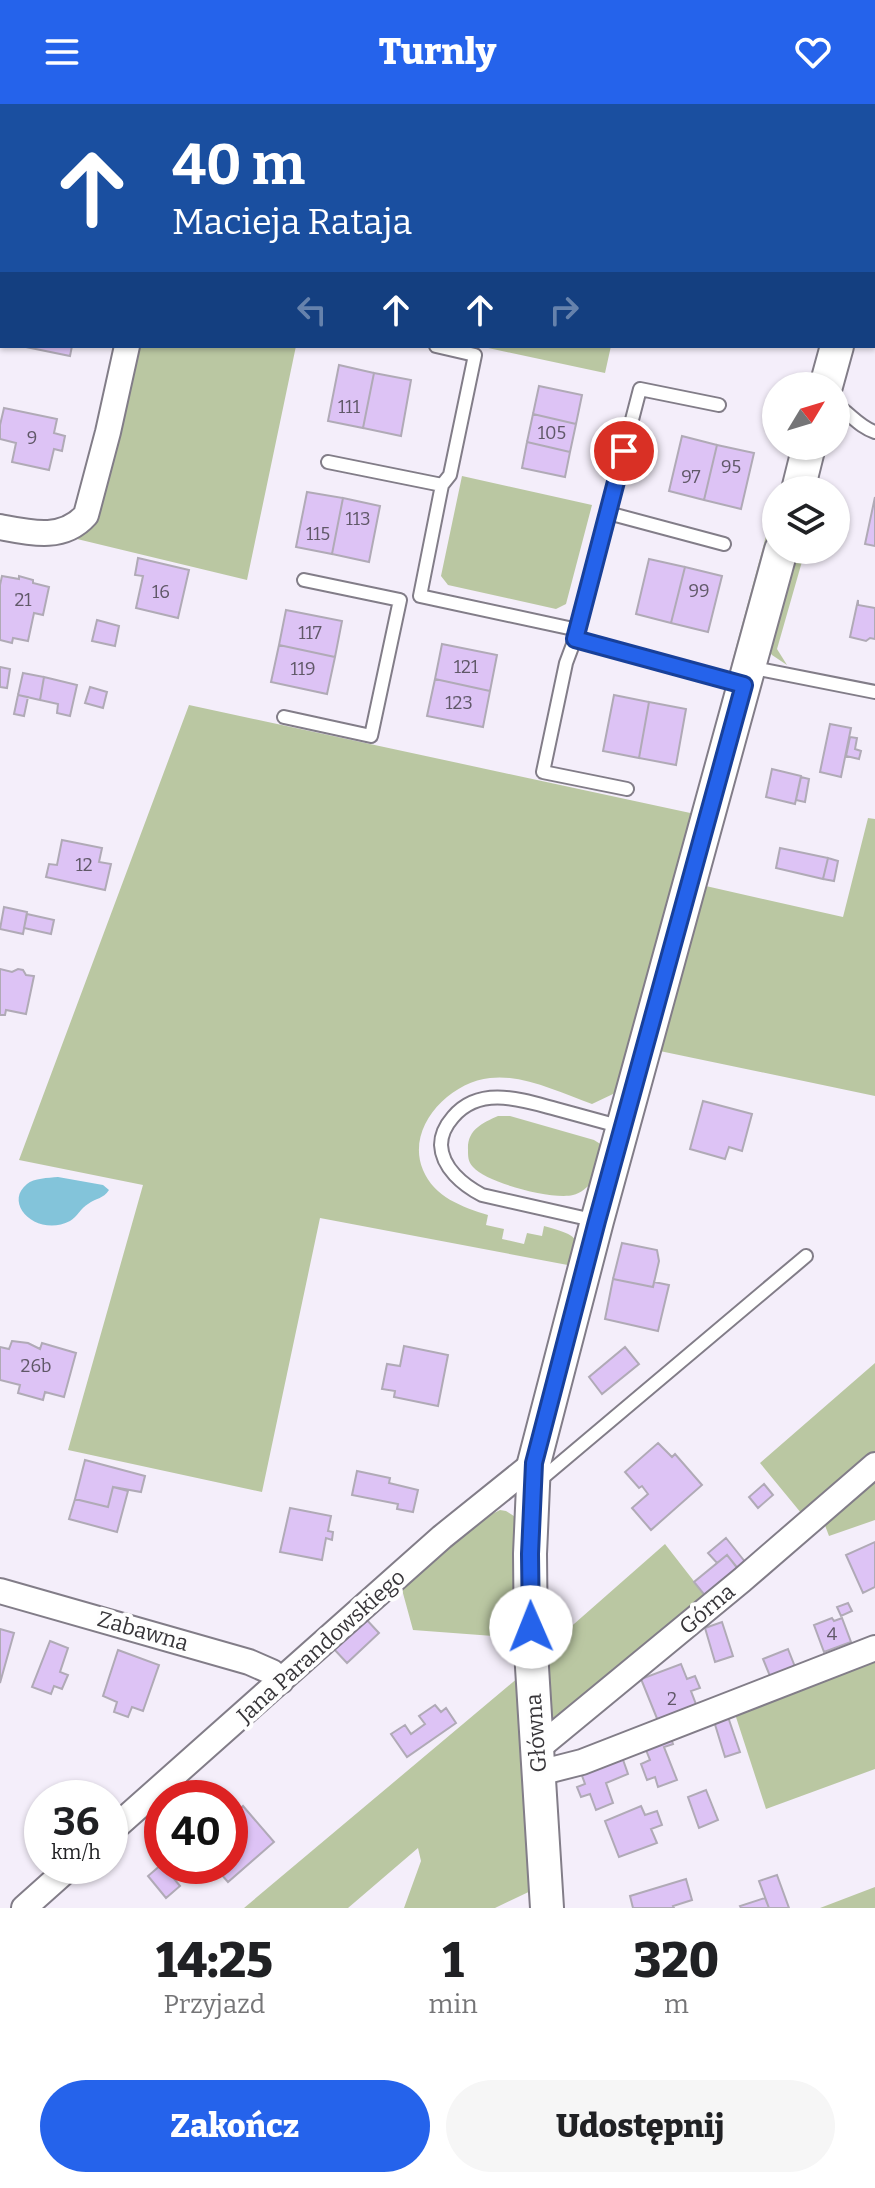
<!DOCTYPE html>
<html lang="pl">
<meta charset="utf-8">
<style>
body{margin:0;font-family:Bitter,serif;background:#f6f6f6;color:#202124;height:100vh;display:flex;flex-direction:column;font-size:30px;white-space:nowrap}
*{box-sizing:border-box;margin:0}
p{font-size:26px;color:#757577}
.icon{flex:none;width:44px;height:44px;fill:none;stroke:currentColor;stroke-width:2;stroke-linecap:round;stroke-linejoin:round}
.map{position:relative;height:1804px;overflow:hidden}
.details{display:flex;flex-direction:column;background:#fff;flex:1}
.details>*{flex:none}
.banner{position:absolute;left:0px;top:0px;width:876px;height:244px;box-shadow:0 2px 6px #0004;background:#1a4fa0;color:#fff;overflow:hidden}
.needle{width:52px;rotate:52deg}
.controls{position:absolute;left:762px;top:268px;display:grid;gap:16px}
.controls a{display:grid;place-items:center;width:88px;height:88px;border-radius:50%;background:#fff;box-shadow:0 2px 6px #0004;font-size:40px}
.speed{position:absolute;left:24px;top:1676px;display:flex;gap:16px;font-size:40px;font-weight:700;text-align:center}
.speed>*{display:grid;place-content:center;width:104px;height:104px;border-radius:50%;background:#fff;box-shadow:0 2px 6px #0004;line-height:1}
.speed small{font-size:20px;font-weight:400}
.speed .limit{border:12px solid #d22;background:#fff;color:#111}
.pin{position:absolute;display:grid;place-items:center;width:68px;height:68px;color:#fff;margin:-34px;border:4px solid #fff;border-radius:50%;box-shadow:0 2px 8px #0007}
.me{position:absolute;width:88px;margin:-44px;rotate:359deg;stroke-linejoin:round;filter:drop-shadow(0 0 6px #0008)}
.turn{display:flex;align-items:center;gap:28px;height:168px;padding:0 40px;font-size:36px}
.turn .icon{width:104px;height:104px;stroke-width:2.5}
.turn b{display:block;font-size:56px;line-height:68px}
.lanes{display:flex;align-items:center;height:76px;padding:0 40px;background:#0003;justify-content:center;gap:40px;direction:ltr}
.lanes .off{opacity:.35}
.eta{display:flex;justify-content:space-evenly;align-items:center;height:136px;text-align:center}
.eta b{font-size:48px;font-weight:800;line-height:56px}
.cta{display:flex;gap:16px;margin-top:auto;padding:16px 40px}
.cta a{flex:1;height:92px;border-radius:48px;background:#2563eb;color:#fff;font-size:32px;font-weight:800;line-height:92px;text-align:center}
.cta a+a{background:#f6f6f6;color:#202124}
header{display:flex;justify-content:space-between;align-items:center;height:104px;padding:0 40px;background:#2563eb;color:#fff;font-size:36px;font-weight:800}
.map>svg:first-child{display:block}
</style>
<header><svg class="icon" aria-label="menu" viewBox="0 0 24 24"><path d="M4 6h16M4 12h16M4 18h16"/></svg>Turnly<svg class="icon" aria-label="heart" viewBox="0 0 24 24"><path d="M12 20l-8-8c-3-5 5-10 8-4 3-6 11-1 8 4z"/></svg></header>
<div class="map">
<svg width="875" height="1804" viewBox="0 0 875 1804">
<rect width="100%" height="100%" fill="#f4eefa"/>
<!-- green -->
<path fill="#bac7a2" d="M102,0H662L661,2H101Z
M135,242H296L247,476L77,435L91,422Z
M479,242H611L605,269Z
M462,372L592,401L566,500L556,505L448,481L441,472Z
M776,395V427L744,547L734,560L731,561Z
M790,452L803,454L777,545L787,561L772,551L767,545Z
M722,594L727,596V608L696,710L623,982L613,990L592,1000C560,989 524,970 490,974C450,978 405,1023 423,1066C434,1093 462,1103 488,1111L486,1121L504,1125L502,1135L524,1140L527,1129L542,1132L544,1122C570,1130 586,1131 573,1162L320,1114L262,1388L68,1346L143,1081L19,1056L189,601L695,710Z
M868,714L875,715V992L655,946L697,780L843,813Z
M498,1012H510L594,1036L602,1041C600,1051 599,1068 593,1077C589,1082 580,1090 573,1091C552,1096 487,1079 473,1063C468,1058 468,1052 468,1046C467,1026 482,1019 498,1012Z
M875,1259V1353L806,1415L760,1359Z
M875,1369V1416L829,1432L823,1416Z
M500,1406L506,1407L517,1414L519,1534L413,1526L401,1482L478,1417Z
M665,1440L707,1494L551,1620L541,1549Z
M875,1552V1665L766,1705L734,1607Z
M519,1573L537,1784L495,1804H404L421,1757L418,1744L348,1804H244Z
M875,1783V1804H820Z"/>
<!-- water -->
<path fill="#83c4da" d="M58,1073L103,1081L109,1086C103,1095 96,1094 88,1100C81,1104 77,1113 70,1117C38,1134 2,1100 27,1080C34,1074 48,1074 58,1073Z"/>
<!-- building -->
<path fill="#ddc3f5" stroke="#b0aab6" stroke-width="2" d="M21,242H72L70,252Z
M339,261L374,269L363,324L328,317Z
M374,269L411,276L401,332L363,324Z
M539,282L582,291L576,320L533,310Z
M4,304L57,315L54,329L65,332L62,347L54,345L49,366L12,358L16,339L0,335V321Z
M533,310L576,320L570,348L527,338Z
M682,332L717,341L704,396L669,387Z
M527,338L570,348L565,373L522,364Z
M717,341L754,349L741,405L704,396Z
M307,388L343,394L332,450L296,443Z
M875,393V442L865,440Z
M343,394L380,402L369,458L332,450Z
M138,454L189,466L178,514L136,504L143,472L135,471Z
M649,455L685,463L671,519L636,510Z
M685,463L722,472L708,528L671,519Z
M2,472L19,475V472L33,476V479L49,483L43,511L34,509L28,537L13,534L12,539L0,536V481Z
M858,496V501L875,504V535L870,534L866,537L850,533Z
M286,506L342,517L335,553L279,541Z
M97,516L119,522L115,542L92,537Z
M442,540L497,551L490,587L435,575Z
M279,541L335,553L327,590L271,578Z
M0,563L10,565L7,584L0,583Z
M23,569L44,573L40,596L18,591Z
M44,573L77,581L70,612L57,609L58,600L40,596Z
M435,575L490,587L483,623L427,612Z
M90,583L107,588L103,604L85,599Z
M18,591L28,593L24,612L14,610Z
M614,591L649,598L639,654L603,647Z
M649,598L686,605L676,661L639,654Z
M830,620L851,624L841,673L820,668Z
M850,633L857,634L855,645L861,647L859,655L846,652Z
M772,665L801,672L795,700L766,693Z
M801,673L809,675L805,698L796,696Z
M62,736L102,744L99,758L111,760L105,786L46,773L49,760L57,761Z
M780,744L828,754L823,775L776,764Z
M828,754L838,757L834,777L823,775Z
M4,803L27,808L23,830L0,825Z
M27,810L54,816L51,830L24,824Z
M0,865L12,868L18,865L23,866L26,871L34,872L26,910L6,906L5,911H0Z
M703,997L752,1010L742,1047L729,1043L725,1055L690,1045Z
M622,1139L657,1146L659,1157L653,1183L613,1175Z
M613,1175L653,1183L654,1178L669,1181L658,1227L605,1215Z
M12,1237L28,1239L40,1245L42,1239L76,1249L64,1293L45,1288L43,1296L18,1289L20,1281L0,1276V1243L9,1245Z
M404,1242L448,1251L438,1302L394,1293L395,1287L382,1285L387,1260L400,1262Z
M625,1243L639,1260L602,1290L589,1273Z
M658,1339L672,1353L675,1350L702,1381L651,1426L632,1404L648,1390L642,1382L639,1384L625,1368Z
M85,1356L145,1372L141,1388L113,1383L108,1403L75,1395Z
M357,1367L390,1374L389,1379L418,1386L413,1408L397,1405L398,1400L352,1391Z
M764,1380L773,1391L758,1404L749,1393Z
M113,1383L128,1387L117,1428L69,1415L75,1395L108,1403Z
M290,1404L331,1412L328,1427L333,1428L332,1436L326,1434L322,1456L280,1448Z
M726,1434L746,1459L738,1465L727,1451L717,1459L708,1449Z
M875,1438V1483L863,1489L846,1451Z
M727,1451L740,1467L707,1494L694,1478Z
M848,1499L852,1507L841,1512L837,1503Z
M365,1514L379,1529L347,1559L333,1544Z
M832,1514L834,1517L842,1514L851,1538L824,1548L814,1521Z
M722,1518L733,1552L715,1558L705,1524Z
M0,1525L14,1529L0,1579Z
M50,1537L68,1544L60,1568L68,1571L62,1585L54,1582L51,1590L32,1583Z
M788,1545L797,1568L772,1577L763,1555Z
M118,1546L159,1561L143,1607L132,1603L128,1613L114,1608L117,1598L103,1592Z
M681,1560L687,1575L695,1572L700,1584L691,1587L697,1603L658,1617L641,1575Z
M435,1601L441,1608L446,1604L456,1619L407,1653L391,1630L405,1621L411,1630L425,1620L419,1612Z
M727,1610L740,1648L725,1653L713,1614Z
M670,1631L673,1640L664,1643L677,1676L658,1683L655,1673L647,1676L641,1660L650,1656L644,1641Z
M621,1650L628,1670L606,1679L613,1699L596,1706L590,1690L581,1693L577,1683L585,1680L580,1666Z
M706,1686L718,1716L699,1724L688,1693Z
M243,1702L274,1738L228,1778L220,1769L221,1762H230V1720L232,1718L230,1713Z
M641,1702L645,1711L657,1707L662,1721L651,1725L657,1739L619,1753L605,1717Z
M162,1760L180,1782L166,1794L148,1772Z
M777,1771L789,1804H769L759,1777Z
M686,1775L692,1796L673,1802L674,1804H633L630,1792Z
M765,1794L769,1804H741L740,1802Z"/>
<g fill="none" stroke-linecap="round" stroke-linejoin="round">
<!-- service casing -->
<g stroke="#827d88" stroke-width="16">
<path id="service" d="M719,301L640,285L575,535L744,581
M836,301C850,309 859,323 875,328
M328,358L442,381L450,371L475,251L436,242
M442,381L420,492L578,526
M608,409L724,440
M575,535L566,559L543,668L627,685
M749,563L875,588
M284,613L371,632L400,496L304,476
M597,1117L482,1091C463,1081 442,1064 441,1041C441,1030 446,1021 453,1013C480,981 522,996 556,1005C578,1011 600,1017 622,1023
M539,1377L806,1152"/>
</g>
<!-- minor casing -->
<g stroke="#827d88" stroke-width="28">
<path id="minor" d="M0,151L2,152
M0,423C31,429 63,437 86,411L108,328L127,242
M0,1487L249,1558L272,1568L281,1577
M537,1645L742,1476L875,1361
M539,1669L582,1658L875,1544
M110,1728L442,1433L534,1359
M24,1804L71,1762"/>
</g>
<!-- tertiary casing -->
<g stroke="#827d88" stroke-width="36">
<path id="tertiary" d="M874,116L875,112
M826,282L837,242
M798,386L809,342
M547,1804L531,1547L530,1450L534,1359L597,1117L781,446"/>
</g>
<!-- service -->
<use href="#service" stroke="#fff" stroke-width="12"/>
<!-- minor -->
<use href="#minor" stroke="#fff" stroke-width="24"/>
<!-- tertiary -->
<use href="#tertiary" stroke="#fff" stroke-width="32"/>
</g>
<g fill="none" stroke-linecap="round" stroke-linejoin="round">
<!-- route casing -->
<g stroke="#184099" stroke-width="20">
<path id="route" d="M531,1523L530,1450L534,1359L597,1117L744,581L575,535L624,347"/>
</g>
<!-- route -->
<use href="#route" stroke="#2563eb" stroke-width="14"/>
</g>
<g text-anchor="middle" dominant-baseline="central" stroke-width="8" stroke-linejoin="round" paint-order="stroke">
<!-- number labels -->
<g font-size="18" fill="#605868">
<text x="349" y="303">111</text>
<text x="552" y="329">105</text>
<text x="32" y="334">9</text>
<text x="731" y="363">95</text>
<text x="691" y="373">97</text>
<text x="358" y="415">113</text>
<text x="318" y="430">115</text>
<text x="699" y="487">99</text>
<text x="161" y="488">16</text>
<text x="23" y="496">21</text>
<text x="310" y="529">117</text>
<text x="466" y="563">121</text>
<text x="303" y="565">119</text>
<text x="459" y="599">123</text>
<text x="84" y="761">12</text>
<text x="36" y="1262">26b</text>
<text x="832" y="1530">4</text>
<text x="672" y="1595">2</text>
</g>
<!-- street labels -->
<g font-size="22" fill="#373539" stroke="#fefefe">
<text transform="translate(707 1505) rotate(-40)">Górna</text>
<text transform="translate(143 1527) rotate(16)">Zabawna</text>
<text transform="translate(321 1542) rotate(-42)">Jana Parandowskiego</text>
<text transform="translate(536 1629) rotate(-94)">Główna</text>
</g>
</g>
</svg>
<div class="controls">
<a><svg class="needle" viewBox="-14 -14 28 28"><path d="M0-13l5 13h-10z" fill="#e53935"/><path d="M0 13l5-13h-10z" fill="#757577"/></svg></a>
<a><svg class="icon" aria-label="layers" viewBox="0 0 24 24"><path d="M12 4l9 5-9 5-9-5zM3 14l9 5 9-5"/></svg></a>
</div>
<div class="speed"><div>36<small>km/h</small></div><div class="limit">40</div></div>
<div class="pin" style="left:624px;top:347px;background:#d93025"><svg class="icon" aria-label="arrive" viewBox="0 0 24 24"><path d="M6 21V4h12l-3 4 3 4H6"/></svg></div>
<svg class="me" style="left:531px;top:1523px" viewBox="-20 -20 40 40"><circle r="19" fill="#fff"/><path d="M0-13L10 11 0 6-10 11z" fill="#2563eb"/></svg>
<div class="banner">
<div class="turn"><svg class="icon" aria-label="ahead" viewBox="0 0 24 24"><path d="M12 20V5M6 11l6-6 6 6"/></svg><div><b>40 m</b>Macieja Rataja</div></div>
<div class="lanes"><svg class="icon off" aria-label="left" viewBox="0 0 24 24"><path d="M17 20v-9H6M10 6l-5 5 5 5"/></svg><svg class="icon" aria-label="ahead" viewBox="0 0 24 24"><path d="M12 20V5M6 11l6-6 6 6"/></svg><svg class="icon" aria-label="ahead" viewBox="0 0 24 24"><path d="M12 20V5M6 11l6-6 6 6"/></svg><svg class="icon off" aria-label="right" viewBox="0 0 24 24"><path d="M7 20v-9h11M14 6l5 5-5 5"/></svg></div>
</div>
</div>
<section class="details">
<div class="eta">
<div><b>14:25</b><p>Przyjazd</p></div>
<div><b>1</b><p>min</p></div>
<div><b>320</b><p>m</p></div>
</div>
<div class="cta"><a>Zakończ</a><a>Udostępnij</a></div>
</section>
